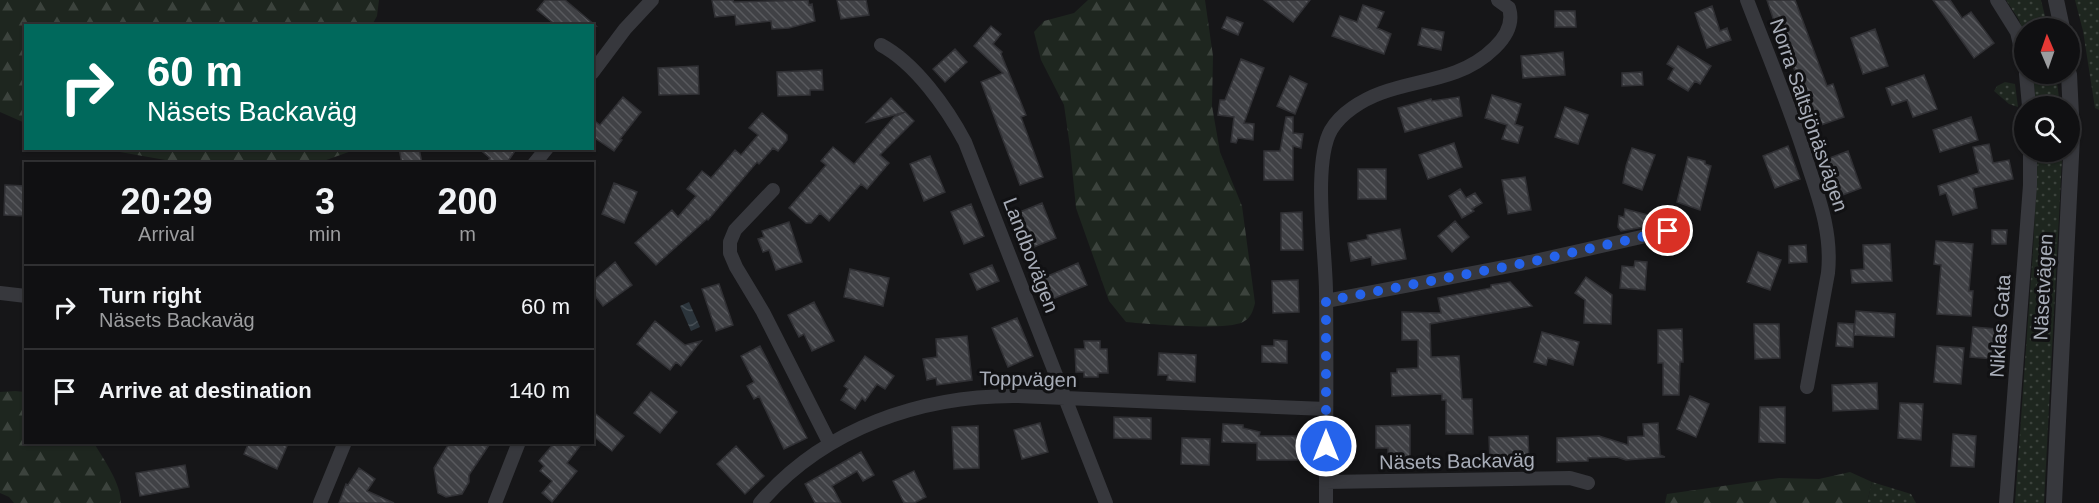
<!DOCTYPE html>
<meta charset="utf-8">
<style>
body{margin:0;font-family:Helvetica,sans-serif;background:#1e1e20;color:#f1f3f6;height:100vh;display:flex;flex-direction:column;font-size:22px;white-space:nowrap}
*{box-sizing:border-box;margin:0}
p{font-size:20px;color:#9c9d9f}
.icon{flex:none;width:33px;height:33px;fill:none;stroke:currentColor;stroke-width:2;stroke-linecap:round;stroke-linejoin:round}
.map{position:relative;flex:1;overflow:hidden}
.sheet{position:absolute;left:24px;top:162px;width:570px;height:282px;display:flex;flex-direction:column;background:#101012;border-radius:0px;box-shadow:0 2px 4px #0004,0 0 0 2px #303032}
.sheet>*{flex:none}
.guide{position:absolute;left:24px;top:24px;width:570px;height:126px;border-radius:0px;box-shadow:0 2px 4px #0004,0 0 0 2px #303032;background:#00695c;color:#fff;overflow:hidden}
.needle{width:39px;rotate:358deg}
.tools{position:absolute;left:2014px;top:18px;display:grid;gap:12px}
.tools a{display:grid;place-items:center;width:66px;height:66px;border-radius:50%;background:#101012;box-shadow:0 2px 4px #0004,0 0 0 2px #303032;font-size:30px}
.pin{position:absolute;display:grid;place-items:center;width:51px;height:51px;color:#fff;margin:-26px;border:3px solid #fff;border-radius:50%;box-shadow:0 2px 6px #0007}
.me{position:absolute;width:66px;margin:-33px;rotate:0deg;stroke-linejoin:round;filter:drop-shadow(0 0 4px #0008)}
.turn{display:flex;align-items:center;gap:21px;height:126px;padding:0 24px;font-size:27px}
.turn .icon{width:78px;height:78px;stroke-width:2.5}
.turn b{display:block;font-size:42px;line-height:51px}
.eta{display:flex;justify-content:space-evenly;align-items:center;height:102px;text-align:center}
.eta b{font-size:36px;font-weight:800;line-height:42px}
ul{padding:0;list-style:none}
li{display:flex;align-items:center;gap:18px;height:84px;padding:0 24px;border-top:2px solid #303032}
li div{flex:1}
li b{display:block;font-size:22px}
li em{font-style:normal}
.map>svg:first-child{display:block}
</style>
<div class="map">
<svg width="2099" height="503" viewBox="0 0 2099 503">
<defs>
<pattern id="grass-dots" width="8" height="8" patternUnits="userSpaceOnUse" patternTransform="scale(1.5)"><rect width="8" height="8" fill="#1e261f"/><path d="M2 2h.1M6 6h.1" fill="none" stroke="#3c433d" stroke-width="1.8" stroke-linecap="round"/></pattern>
<pattern id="forest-firs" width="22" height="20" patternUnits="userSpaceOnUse" patternTransform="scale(1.5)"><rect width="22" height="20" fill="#1e261f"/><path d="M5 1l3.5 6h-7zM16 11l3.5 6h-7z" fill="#3c433d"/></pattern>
<pattern id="water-waves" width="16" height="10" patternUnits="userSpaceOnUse" patternTransform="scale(1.5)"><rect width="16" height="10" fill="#2c353c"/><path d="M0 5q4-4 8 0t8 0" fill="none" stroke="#485056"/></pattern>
<pattern id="building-back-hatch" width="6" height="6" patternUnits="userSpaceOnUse" patternTransform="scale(1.5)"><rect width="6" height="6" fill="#404145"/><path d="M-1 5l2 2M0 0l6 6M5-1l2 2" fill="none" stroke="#595a5e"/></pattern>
</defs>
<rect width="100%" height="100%" fill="#161618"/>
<!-- grass -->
<path fill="url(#grass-dots)" d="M2006,0H2041L2048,28H2025V36L2019,20Z
M2075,0H2099V110L2095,108L2083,31Z
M2033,74H2056L2060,106H2036Z
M2005,82L2015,84L2018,107L2009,104L1994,91L1997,86Z
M2038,152H2062V159L2045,484L2044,503H2015L2033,250Z
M1872,482L1911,494L1916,503H1867Z"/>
<!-- forest -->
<path fill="url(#forest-firs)" d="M0,0H379L377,16L372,25L26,26L25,123L0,112Z
M1088,0H1205L1213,56L1212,106L1220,152L1242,206L1255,303C1253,311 1251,318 1243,322C1226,331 1148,324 1126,322L1109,301L1076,208L1070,147L1064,105L1041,60L1034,32L1044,21L1074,13Z
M103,149L357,148V149L318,163L188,164Z
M15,391L25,392L26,442L94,443C104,460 121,483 121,503H14L9,497L0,493V392Z
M1850,472L1872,482L1867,503H1665L1667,494L1779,478L1819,479Z"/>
<!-- water -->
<path fill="url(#water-waves)" d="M689,302L700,327L691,331L680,306Z"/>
<!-- building -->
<path fill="url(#building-back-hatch)" stroke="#303034" stroke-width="1.5" d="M545,0H565L596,26H557L537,10Z
M712,0H733L734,2L808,0L809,5L812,4L815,21L789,28L772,29L771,21L736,25L735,15L715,17Z
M837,0H866L869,15L841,19Z
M1264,0H1310L1293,22Z
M1767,0H1795L1827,86L1833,84L1844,117L1818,126L1801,76L1797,77L1778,23L1775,24Z
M1933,0H1950L1962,18L1971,12L1994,43L1974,58Z
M1363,5L1384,12L1377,28L1391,34L1384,54L1332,36L1340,16L1357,22Z
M1712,6L1720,31L1727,28L1731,40L1707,48L1695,13Z
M1555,11H1575L1576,27H1555Z
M1227,17L1243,23L1238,35L1222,28Z
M991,26L1001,34L993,44L1002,52L1001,54L1026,115L1021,117L1043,177L1020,185L981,82L1003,73L974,46Z
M1422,28L1444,32L1441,50L1418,45Z
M1875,29L1888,66L1863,74L1851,38Z
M1678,46L1711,66L1700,84L1695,81L1688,91L1668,79L1674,68L1667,64Z
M955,49L967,62L945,82L933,69Z
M1563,52L1565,75L1523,78L1521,56Z
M1241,59L1264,68L1244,123L1254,124L1253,140L1238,138L1236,143L1231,142L1234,117L1218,115L1220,100H1225Z
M698,66L699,94L659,95L658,68Z
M822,70L823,90H810V95L778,96L777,72Z
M1642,72L1643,85L1622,86V73Z
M1924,75L1937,109L1913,117L1907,100L1892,105L1886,88Z
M1290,76L1307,84L1295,114L1277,106Z
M1492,95L1521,104L1515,124L1523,127L1518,143L1502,139L1507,125L1485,118Z
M623,97L641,112L620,139L622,140L614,151L592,136V119L600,125Z
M1459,97L1462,116L1405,132L1398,108L1431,99L1432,101Z
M891,98L905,112L867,122Z
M1565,107L1588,115L1578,144L1555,137Z
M905,112L914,121L880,155L889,163L867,189L861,184L829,221L820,213L811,223H806L789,208L826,165L821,161L833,147L854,164L894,117Z
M762,113L787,135V140L778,151L773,148L759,164L757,162L708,220L707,219L656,265L635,243L672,210L678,217L696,196L687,189L702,171L711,178L735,150L741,155L758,135L749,128Z
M1286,117H1293V133L1303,134L1301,148L1293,146V180H1264V151H1280Z
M1971,117L1978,140L1940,152L1933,130Z
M1454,143L1462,167L1428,179L1419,155Z
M1989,144L1993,163L2009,160L2013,179L1973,188L1977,208L1953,215L1946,193L1940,195L1938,186L1979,173L1973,147Z
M1788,146L1800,179L1775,188L1763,156Z
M399,148H419L422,164H402Z
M478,148H517L506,164H486L490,158Z
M1632,148L1655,155L1642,190L1623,183L1626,166Z
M1848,151L1861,188L1840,196L1827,159Z
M930,156L945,192L924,201L910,164Z
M1688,157L1705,161V164L1711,166L1700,210L1677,202Z
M1358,169H1386V199H1358Z
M1525,177L1531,210L1508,214L1502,180Z
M614,183L637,192L624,223L602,214Z
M5,185L26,186V216L4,215Z
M1460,189L1466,198L1475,193L1482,203L1472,209L1474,211L1462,218L1449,196Z
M1042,203L1056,238L1034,247L1020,212Z
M971,204L984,236L964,244L951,212Z
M1625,209L1648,215L1644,227L1621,231L1618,227L1619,216L1624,217Z
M1302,212L1303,250H1281V213Z
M1455,221L1469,237L1452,252L1438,236Z
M789,222L802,262L776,270L769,250L763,252L758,239L764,237L762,231Z
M1400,229L1406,259L1372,265L1371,257L1351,261L1348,243L1368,239L1367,235Z
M1992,230H2007L2006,244H1992Z
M1936,241L1973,244L1969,291H1973L1971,316L1937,314L1941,265L1934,264Z
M1890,244L1892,281L1852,283L1851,270L1864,269L1863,245Z
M1806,245L1807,262L1789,263V246Z
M1758,252L1781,260L1770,290L1747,282Z
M1635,261L1647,262L1645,290L1620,288L1622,266L1634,267Z
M615,262L632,285L603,306L592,292V282Z
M1078,263L1087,285L1050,300L1041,279Z
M992,265L999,281L977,290L970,274Z
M850,269L889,278L883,306L844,297Z
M1586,277L1612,295L1611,324L1584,323L1585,300L1575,293Z
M1298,280L1299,312L1273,313L1272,281Z
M1510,282L1532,306L1430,324L1431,357L1459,356L1462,399H1472L1473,434H1446V400H1442V394L1392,396L1391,373H1397V369L1418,368V340H1402V312L1441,313L1438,298L1491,288V285Z
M719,284L733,325L716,331L702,289Z
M814,302L834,341L812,351L804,334L799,337L788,315Z
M1856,311L1895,314L1894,337L1854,335Z
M1017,318L1033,356L1008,367L992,328Z
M655,321L685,345L701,341L681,366L676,362L670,370L637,344Z
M1838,323L1854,324L1853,347L1836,346Z
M1754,324H1779L1780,358L1755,359Z
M1973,327L1997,329L1995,359L1970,357Z
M1682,329L1683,362H1680L1679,395H1663V363H1658V330Z
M1542,332L1579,342L1573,365L1548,358L1546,365L1534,362Z
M967,336L972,380L937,385L936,378L927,380L923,359L937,357L936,339Z
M1274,340L1287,341V363L1262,362V346H1274Z
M1084,341H1100V349H1107L1108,373H1098V377H1084V372H1076L1075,349H1085Z
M760,346L807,438L784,449L759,396L754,399L747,386L754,382L741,356Z
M1937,346L1964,348L1961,384L1934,382Z
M1159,353L1196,355L1195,382L1167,380L1168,375H1158Z
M865,356L894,376L885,389L877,384L865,401L862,398L855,409L841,400L848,389L844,386Z
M1877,383L1878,409L1833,411L1832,385Z
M651,392L677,412L660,433L634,413Z
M1690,396L1709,404L1696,437L1677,429Z
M1900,403L1923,404L1921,440L1898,438Z
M1760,407H1785V443L1759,442Z
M592,411L624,436L612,451L592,435Z
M1114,417L1151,418V439L1114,438Z
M1040,423L1048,452L1022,459L1014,430Z
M1658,423L1660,455L1665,457L1626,460L1617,457L1588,458V461L1557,462V438L1599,436L1628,445V437L1644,436L1643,424Z
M1223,424L1243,425V428L1260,432L1259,436H1305V460H1257V443L1222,442Z
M1410,425V460H1388V448H1376V426Z
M978,426L979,468L954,469L952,427Z
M1953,434L1976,436L1974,467L1951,466Z
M1528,436L1529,460L1490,461L1489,437Z
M1182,438L1210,439L1209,465L1181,464Z
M249,442H278L287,446L277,469L244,454Z
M450,442H491L469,475V482L462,494L446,497L438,493L434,468Z
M555,442H583L567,463L577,471L552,502L542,493L552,481L540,471L544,466L539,461Z
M736,446L764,476L745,494L717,464Z
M861,452L874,475L863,481L857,471L832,486L841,503H815L805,484Z
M185,465L189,487L140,496L136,473Z
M359,468L375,479L367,491L394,503H339L346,484L348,485Z
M914,471L926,497L914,503H904L893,481Z"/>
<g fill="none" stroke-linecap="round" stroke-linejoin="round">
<!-- minor -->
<path stroke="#37383d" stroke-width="14" d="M1747,0C1768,55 1791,109 1808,165C1820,201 1832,234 1828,273L1807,387
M1997,0L2017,32L2025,65
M881,45C915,63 947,108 965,142L1106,503
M592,73L625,29L652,0
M2026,74L2029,106
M534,164L547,148
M773,190L735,230L730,242V253L736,267L763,312L830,444
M0,293L26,296
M1326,301L1530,262L1668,231
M1326,482L1570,478L1588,483
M320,503L345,442
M495,503L519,442
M760,503C824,428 922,395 1018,396L1326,409
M1326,503C1326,433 1327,363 1326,293C1326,252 1312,164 1331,130C1341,113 1362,100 1381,93C1405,84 1432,81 1456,72C1480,63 1518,37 1509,8L1498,0
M2006,503L2030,185V152"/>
<!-- tertiary -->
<path stroke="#37383d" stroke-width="16" d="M2056,0L2062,28
M2054,503L2072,136L2069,74"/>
</g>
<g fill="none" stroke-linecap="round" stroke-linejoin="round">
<!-- route -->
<path stroke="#2563eb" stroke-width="10" stroke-dasharray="0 18" d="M1326,446V301L1530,262L1668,231"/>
</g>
<g text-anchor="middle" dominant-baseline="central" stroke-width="6" stroke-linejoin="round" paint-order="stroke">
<!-- street labels -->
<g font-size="20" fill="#a8adb8" stroke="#111113">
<text transform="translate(1809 115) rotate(71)">Norra Saltsjönäsvägen</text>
<text transform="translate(1031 255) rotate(69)">Landbovägen</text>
<text transform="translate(2043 287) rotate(-87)">Näsetvägen</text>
<text transform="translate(2000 326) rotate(-86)">Niklas Gata</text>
<text transform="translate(1028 379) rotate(1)">Toppvägen</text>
<text transform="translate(1457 461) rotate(-1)">Näsets Backaväg</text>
</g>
</g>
</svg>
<div class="tools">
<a><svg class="needle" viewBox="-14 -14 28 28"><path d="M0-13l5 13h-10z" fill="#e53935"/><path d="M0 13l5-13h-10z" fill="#9c9d9f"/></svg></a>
<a><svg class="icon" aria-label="search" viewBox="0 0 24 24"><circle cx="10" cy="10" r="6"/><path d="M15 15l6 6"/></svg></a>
</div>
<div class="pin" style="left:1668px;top:231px;background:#d93025"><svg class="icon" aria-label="arrive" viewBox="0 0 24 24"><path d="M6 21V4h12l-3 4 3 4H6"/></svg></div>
<svg class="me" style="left:1326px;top:446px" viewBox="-20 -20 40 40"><circle r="17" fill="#2563eb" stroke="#fff" stroke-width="3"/><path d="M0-11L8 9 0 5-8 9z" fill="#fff"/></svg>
<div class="guide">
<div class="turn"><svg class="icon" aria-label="right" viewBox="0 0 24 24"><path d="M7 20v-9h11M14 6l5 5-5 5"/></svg><div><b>60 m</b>Näsets Backaväg</div></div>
</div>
<section class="sheet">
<div class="eta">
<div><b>20:29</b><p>Arrival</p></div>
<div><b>3</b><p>min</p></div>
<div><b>200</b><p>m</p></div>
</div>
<ul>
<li><svg class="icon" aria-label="right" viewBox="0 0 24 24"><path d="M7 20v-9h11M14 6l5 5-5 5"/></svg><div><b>Turn right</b><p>Näsets Backaväg</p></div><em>60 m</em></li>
<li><svg class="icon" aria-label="arrive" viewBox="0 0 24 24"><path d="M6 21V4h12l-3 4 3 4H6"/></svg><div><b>Arrive at destination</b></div><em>140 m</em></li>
</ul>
</section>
</div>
